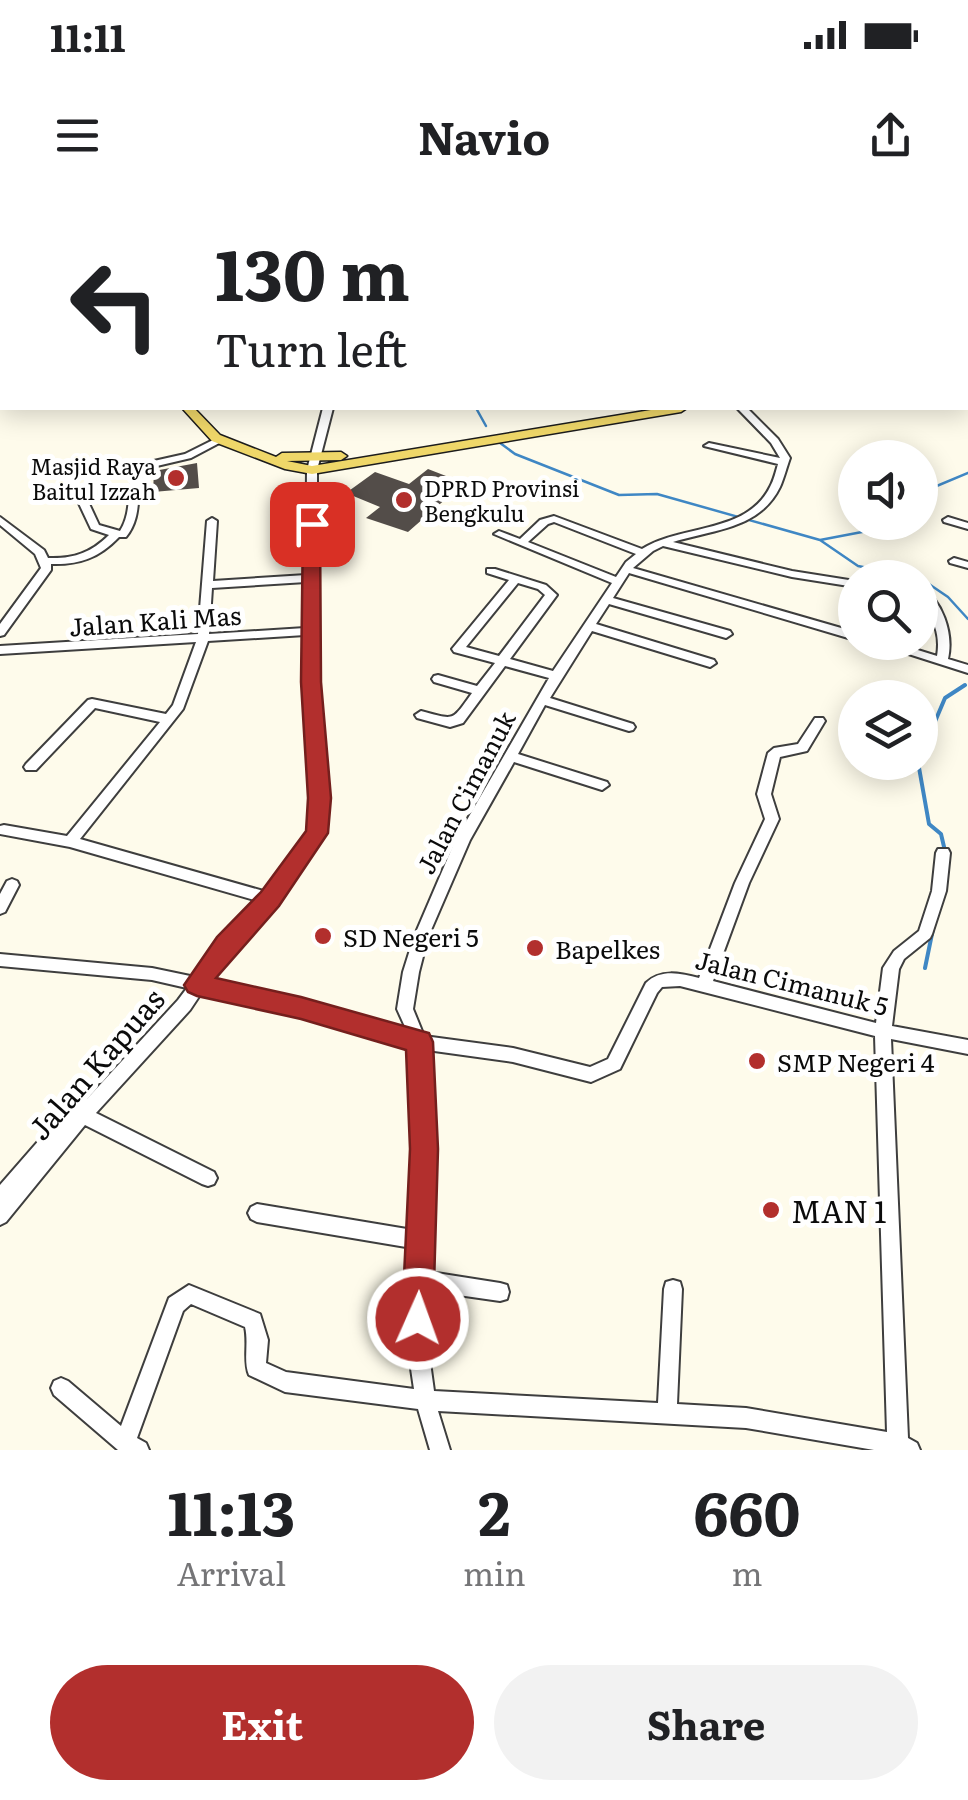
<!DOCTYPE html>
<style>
body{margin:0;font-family:Literata,serif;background:#f2f2f2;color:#202124;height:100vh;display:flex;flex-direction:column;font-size:38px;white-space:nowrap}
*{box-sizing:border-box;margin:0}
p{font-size:32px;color:#757577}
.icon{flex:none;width:55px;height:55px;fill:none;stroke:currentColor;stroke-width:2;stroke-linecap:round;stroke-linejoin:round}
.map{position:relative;height:1250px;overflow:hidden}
.sheet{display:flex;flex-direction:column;background:#fff;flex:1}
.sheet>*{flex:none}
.hud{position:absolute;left:0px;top:0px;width:970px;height:210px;box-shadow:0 5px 25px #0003;background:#fff;color:#202124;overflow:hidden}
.fabs{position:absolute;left:838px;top:240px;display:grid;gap:20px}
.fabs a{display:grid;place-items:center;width:100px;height:100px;border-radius:50%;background:#fff;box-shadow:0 5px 25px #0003;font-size:50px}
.pin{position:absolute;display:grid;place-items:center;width:85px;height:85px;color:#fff;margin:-42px;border-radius:20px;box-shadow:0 5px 15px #0006}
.me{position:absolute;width:110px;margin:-55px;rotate:2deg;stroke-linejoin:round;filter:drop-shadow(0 0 8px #0008)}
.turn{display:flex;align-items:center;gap:35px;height:210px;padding:0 50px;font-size:45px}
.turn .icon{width:130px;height:130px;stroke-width:2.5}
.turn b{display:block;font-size:70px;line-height:85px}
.eta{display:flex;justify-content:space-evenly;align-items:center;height:170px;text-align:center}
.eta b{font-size:60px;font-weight:700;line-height:70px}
.primary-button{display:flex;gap:20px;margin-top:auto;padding:20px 50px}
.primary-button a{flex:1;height:115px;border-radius:60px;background:#b22f2d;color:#fff;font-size:40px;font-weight:700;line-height:115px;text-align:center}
.primary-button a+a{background:#f2f2f2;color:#202124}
.status{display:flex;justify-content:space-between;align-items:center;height:70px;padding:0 50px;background:#fff;direction:ltr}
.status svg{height:28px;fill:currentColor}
header{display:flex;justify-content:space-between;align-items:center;height:130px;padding:0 50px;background:#fff;font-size:45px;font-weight:700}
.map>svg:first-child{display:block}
</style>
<div class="status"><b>11:11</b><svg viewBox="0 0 49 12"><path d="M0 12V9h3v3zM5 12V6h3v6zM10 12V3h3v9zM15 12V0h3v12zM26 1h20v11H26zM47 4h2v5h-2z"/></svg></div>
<header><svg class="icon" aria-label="menu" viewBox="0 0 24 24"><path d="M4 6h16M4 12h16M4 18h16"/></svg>Navio<svg class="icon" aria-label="share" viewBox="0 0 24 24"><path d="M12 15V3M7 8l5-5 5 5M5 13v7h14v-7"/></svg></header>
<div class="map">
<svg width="968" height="1250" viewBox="0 0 968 1250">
<rect width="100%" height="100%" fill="#fefbeb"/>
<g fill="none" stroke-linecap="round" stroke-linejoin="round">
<!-- stream-far1 -->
<path stroke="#3f87c4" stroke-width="2.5" d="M476,208L486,226
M496,240L515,254L619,295L657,294L820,340L862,332L872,322
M920,293L968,273
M820,340L858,366L918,378
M920,378L948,397L968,419"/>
<!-- stream -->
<path stroke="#3f87c4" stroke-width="4" d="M920,557L945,498L965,485
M918,562L929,624L941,634L945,651
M925,768L933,729"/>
</g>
<!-- building -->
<path fill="#534d49" d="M197,263L199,288L153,292L154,271Z
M428,269L464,283L408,332L366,318L380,307L346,293L375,272L409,284Z"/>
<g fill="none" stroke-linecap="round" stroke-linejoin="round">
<!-- minor casing -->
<g stroke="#3e3e3e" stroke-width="4">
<path id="minor" d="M256,0H264L265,2H258Z
M376,0H385L382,2H375Z
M493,0H502L499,2H492Z
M638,0H646L648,2H640Z
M925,0H933L931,2H925Z
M0,174H2V180H0Z
M323,208H333L317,270V428L319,431L317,482L327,598L324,633L275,703L231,748L209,781L301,801L407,831L397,809L403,772L414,737L456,639L549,478L505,466L463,523L450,527L417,518L415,515L421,511C456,520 451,522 472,493L434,482L432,479L434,476L438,475L477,486L495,463L454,452L452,449L509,380L487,373V369H495L546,385L557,395L510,459L553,471L612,383L494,334L499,331L520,339L540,320L554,316L642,349C682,324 747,334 770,287C774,280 776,271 778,264L704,246L709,243L780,258L771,243L737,208H747L778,239L790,258C787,266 784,278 780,287C760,329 712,330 673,342L792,371L855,381V387L792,377L663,346L653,351L633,368L855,432V440L629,373L613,398L730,431L732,434L726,438L609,404L596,424L714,460L716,463L710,467L592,431L550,498L633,524L635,527L633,530L629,531L545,505L518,554L607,582L609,585L602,590L514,562L470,640L428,737L419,772L413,809L424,836L513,848L590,867L608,859L646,783C660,769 680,773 699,778L735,683L765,619L757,594L768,553L774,548L798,544L815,518H823L825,521L807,551L780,557L771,594L779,619L749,683L713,781L876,823L883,768L894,751L919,731L932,691L936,653L938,649H948L950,653L946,691L932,734L930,738L904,759L899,769L892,826L968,840V854L891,839L908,1238L917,1243L920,1250H874L746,1228L438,1211L450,1250H430L418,1209L285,1192L249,1175C243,1161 249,1143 245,1127L191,1104L183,1111L137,1238L146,1243L149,1250H118L54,1195L51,1188L54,1181L61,1178L68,1181L121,1226L169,1098L189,1085L260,1114L268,1140L266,1163L286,1172L414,1189L409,1155L412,1048L257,1022L251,1019L248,1013L251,1007L257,1004L413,1030L415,949L411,847L301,815L202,792L190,810L96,913L214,972L217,978L214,984L208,986L202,984L85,925L6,1022L0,1025V985L75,899L81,896L87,899L178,800L187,788L152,780L0,766V754L152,768L195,777L221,740L258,701L70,647L0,634V626L4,625L67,636L160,522L95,508L36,570H26L24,567L26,564L88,500L92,499L166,514L173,505L196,442L0,454V446L198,434L207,321L212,318L217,321L213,381L306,375L307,270ZM554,322L636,354L626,362L616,377L528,342L548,324ZM306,382L305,428L209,434L212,388ZM518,383L538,389L545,395L499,456L466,447ZM305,435V482L313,598L310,632L267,692L80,639L183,509L208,441ZM680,786L875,836L887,1232L746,1208L677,1204L682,1089L680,1082L673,1080L666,1082L664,1089L658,1203L434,1191L429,1155L430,1091L500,1101L507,1099L509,1092L507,1085L500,1083L430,1072L433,949L427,850L513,862L591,882L620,869L657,793L662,787Z
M217,238L225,240L191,258L144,269C135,293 143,316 126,337H119C99,358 79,365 51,364V370L4,435L0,436V424L41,368L35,354L0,325V317L44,350L48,358C73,359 91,353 109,335L91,329L75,295L76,293H84L99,325L120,331C133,311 126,286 136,265L185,254Z
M948,317L968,323V329L944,322L943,320Z
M954,358L968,362V368L950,363L949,361Z
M920,386C942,400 954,433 948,459L968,465V473L871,442H892L937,456C943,420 920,411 920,386Z
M12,679L17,681L19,685L5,712L0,714V694L7,681Z"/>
</g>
<!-- major casing -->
<g stroke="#1c1c1c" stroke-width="3">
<path id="major" d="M182,208H194L220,235L276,257L282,253L341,252L347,256L341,260L287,261L312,266L663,208H687L681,212L312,274L285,269L212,241Z"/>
</g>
<!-- minor -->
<use href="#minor" fill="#fff" fill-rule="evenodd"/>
<!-- major -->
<use href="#major" fill="#efd769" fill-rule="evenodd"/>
</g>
<!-- route -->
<path fill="#b22f2d" stroke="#741f1d" stroke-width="2.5" d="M312,319L320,324L321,482L331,598L328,633L279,706L216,778L301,797L429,833L433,842L438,949L433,1119L429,1130L418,1135L406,1130L402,1119L410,949L406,850L301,819L197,796L188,792L184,785L217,737L261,692L306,631L308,598L301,482L303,324Z"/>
<!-- markers -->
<g fill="#b22f2d" stroke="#fff" stroke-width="4">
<circle cx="176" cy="278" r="10"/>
<circle cx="404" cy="300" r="10"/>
<circle cx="323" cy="736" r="10"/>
<circle cx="535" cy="748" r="10"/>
<circle cx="757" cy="861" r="10"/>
<circle cx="771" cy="1010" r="10"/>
</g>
<g text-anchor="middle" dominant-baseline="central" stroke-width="10" stroke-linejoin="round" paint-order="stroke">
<!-- far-poi labels -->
<g font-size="22" fill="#0b0b0b" stroke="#fff" text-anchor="end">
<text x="156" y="265">Masjid Raya<tspan x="156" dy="25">Baitul Izzah</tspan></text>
<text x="424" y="287" text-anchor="start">DPRD Provinsi<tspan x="424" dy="25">Bengkulu</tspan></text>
</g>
<!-- street labels -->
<g font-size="25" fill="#0b0b0b" stroke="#fff">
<text transform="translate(155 420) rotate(-4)">Jalan Kali Mas</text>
<text transform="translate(465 592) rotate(-62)">Jalan Cimanuk</text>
<text transform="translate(792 782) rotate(14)">Jalan Cimanuk 5</text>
</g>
<!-- poi labels -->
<g font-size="25" fill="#0b0b0b" stroke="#fff" text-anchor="start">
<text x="343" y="736">SD Negeri 5</text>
<text x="555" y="748">Bapelkes</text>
<text x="777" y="861">SMP Negeri 4</text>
</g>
<!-- near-street labels -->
<g font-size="30" fill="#0b0b0b" stroke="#fff">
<text transform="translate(95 863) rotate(-49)">Jalan Kapuas</text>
</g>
<!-- near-poi labels -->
<g font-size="30" fill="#0b0b0b" stroke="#fff" text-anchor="start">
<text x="791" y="1010">MAN 1</text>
</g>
</g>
</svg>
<div class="fabs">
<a><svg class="icon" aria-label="sound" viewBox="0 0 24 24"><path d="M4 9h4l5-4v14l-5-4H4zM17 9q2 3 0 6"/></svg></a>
<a><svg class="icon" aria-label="search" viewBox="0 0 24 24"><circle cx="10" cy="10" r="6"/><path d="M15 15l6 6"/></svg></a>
<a><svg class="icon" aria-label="layers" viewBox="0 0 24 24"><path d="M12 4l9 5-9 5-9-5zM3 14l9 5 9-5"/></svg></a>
</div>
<div class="pin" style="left:312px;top:324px;background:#d93025"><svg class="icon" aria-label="arrive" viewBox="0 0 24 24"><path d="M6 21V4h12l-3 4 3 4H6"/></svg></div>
<svg class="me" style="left:418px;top:1119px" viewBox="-20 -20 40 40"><circle r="17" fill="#b22f2d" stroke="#fff" stroke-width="3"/><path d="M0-11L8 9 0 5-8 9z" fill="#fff"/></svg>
<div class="hud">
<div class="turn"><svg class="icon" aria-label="left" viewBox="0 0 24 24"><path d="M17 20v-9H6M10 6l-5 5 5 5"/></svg><div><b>130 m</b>Turn left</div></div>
</div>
</div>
<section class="sheet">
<div class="eta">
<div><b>11:13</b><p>Arrival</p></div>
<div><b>2</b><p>min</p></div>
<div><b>660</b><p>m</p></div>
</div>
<div class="primary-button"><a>Exit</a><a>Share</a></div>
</section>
